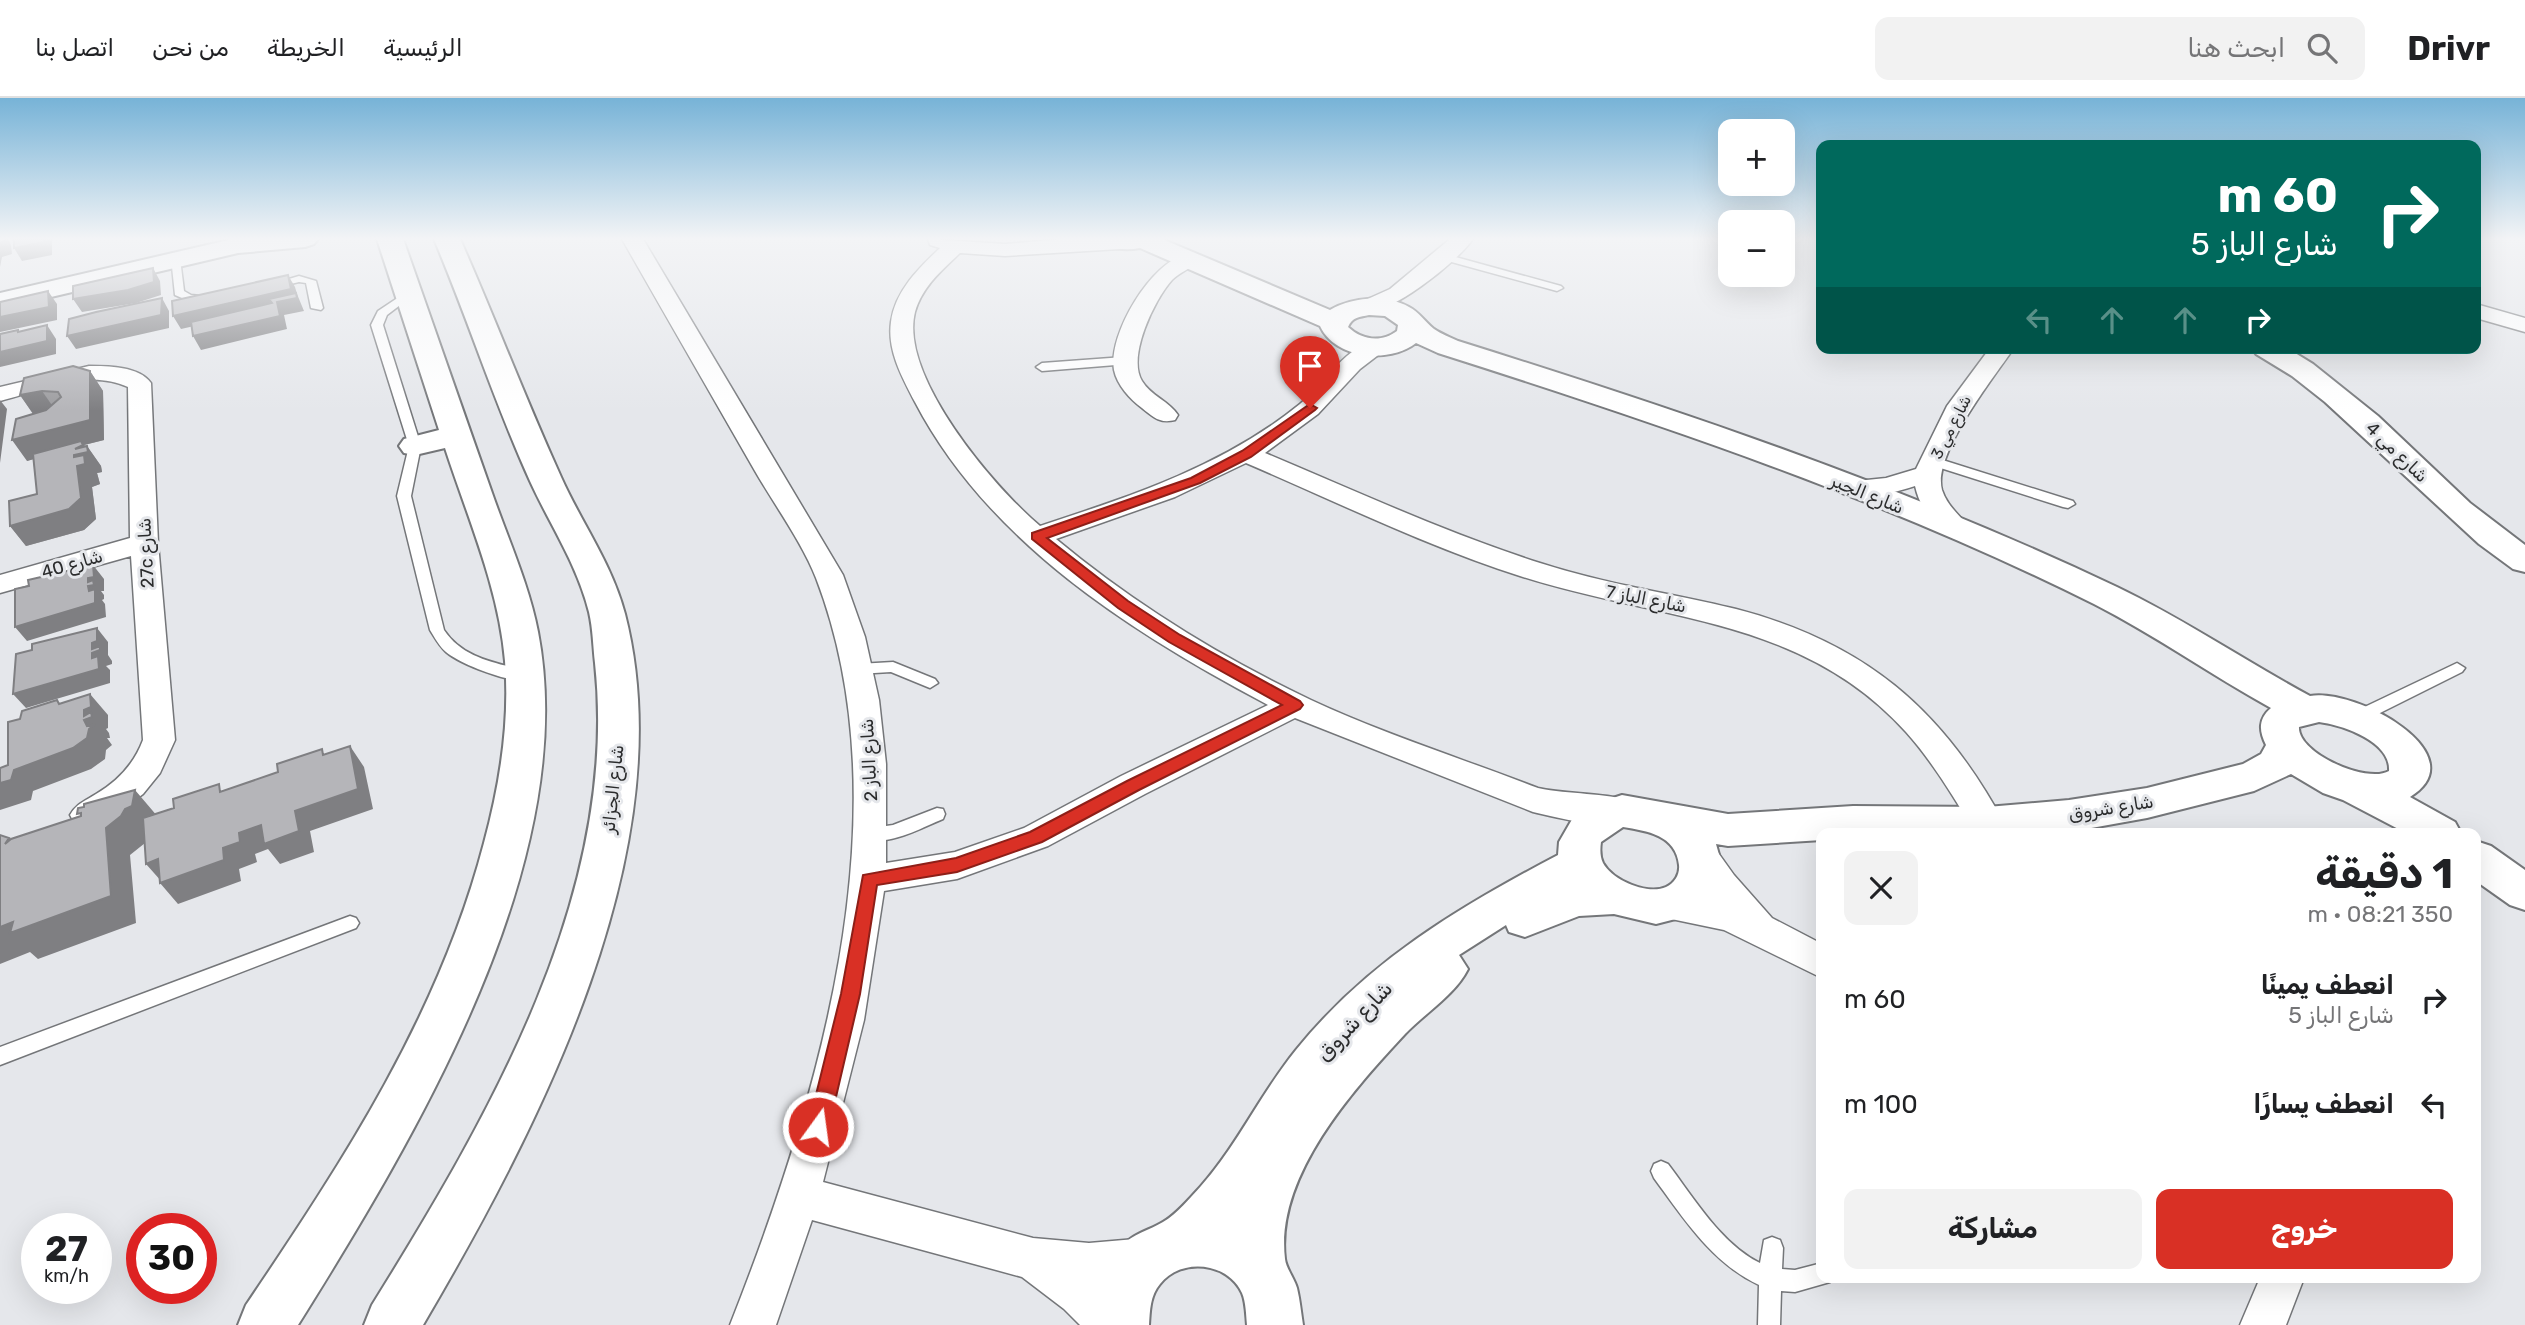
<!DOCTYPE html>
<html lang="ar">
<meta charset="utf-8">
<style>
body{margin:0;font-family:Rubik,"Noto Naskh Arabic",sans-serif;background:#f2f2f2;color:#202124;direction:rtl;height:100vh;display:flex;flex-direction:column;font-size:26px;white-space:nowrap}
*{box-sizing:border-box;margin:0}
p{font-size:23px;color:#757577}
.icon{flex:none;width:38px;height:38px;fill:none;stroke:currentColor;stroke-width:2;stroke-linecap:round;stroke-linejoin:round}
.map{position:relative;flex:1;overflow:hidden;direction:ltr}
.details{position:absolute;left:1816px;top:730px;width:665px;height:455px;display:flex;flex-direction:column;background:#fff;border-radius:14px;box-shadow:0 7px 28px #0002;direction:rtl}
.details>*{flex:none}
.hud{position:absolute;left:1816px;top:42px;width:665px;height:214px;border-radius:14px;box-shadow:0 7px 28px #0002;direction:rtl;background:#00695c;color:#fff;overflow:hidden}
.controls{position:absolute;left:1718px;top:21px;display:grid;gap:14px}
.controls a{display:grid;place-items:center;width:77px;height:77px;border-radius:14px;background:#fff;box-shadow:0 7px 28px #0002;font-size:35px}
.speed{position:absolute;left:21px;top:1115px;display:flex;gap:14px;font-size:35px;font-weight:700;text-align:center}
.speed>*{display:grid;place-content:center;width:91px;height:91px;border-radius:50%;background:#fff;box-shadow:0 7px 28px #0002;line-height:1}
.speed small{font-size:18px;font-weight:400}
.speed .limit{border:10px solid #d22;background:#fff;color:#111}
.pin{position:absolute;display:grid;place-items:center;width:60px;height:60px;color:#fff;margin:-72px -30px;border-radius:50% 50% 50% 0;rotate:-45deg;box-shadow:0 0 7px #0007}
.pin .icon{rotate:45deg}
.me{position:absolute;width:77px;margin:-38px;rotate:14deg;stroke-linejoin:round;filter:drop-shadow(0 0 5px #0008)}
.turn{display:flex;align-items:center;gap:24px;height:147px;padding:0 28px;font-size:32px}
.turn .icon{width:91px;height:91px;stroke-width:2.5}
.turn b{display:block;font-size:49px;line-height:60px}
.lanes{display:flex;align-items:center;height:66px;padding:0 28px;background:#0003;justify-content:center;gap:35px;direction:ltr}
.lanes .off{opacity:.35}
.round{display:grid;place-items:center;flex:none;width:74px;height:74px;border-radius:14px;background:#f2f2f2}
.headline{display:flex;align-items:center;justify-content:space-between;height:119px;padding:0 28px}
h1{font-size:42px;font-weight:700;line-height:52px}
.action{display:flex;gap:14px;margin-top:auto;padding:14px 28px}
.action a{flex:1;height:80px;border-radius:14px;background:#d93025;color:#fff;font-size:28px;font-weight:700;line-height:80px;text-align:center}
.action a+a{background:#f2f2f2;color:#202124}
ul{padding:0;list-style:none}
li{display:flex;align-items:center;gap:21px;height:105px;padding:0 28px}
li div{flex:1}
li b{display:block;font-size:26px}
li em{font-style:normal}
header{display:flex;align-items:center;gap:42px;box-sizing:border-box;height:98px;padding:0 35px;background:#fff;border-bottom:2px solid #e0e0e0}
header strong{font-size:33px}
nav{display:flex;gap:38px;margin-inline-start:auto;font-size:24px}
.search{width:490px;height:63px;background:#f2f2f2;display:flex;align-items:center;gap:18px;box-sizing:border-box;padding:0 24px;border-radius:14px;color:#757577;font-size:26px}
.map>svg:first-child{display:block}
</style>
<header>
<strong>Drivr</strong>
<div class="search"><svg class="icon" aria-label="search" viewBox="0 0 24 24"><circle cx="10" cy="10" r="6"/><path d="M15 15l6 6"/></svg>ابحث هنا</div>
<nav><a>الرئيسية</a><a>الخريطة</a><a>من نحن</a><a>اتصل بنا</a></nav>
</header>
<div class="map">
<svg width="2525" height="1227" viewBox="0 0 2525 1227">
<rect width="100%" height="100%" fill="#e5e7eb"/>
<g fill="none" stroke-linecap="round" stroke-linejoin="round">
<!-- lane casing -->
<g stroke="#747679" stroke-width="3">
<path id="lane" d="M1441,155L1561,188L1563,190L1557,193L1437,160L1436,158Z
M171,159L180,161L184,193L191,197L211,199V203H189L175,197Z
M299,178L316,183L323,210L321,212L311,210L306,185L299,184L270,191L265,188Z
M408,193L412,194V198L387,217L383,227L421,348L411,398L444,532C464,562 499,565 530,574L533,578L530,582C513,587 460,566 446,554C439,548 435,540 430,532L397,398L409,348L371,227L378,213Z
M1124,259L1130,263L1128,266L1042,273L1036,269L1042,265Z
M1933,359L2073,403L2075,406L2068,410L2063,409L1928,366V360Z
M893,564L935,581L938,585L930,590L891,574L858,576L850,571L858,566Z
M2457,565L2465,570L2462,574L2364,623L2358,625L2350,619L2352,615Z
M937,710L943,711L945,716L943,721C921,730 890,748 865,741L862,736L865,731L893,727Z
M350,818L356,820L359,825L356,830L0,967V949Z
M1661,1063L1668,1066C1694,1100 1721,1146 1760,1165L1764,1142L1772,1139L1780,1142L1783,1150L1782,1171L1795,1172L1822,1165V1180H1832L1830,1184L1795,1194L1781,1193L1780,1227H1758L1759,1187C1712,1165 1684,1121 1654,1080L1651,1073L1654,1066Z"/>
</g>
<!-- street casing -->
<g stroke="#747679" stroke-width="3">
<path id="street" d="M622,141H643L843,477L865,539L879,602L886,666V765L955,754L1024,730L1121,678L1268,607C1132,535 988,444 915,304C902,279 887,252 891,224C895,193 919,170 940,150L930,147L928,141L1005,146L1065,141H1128L1131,145L1127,149L1120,151L1005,158L960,155C942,172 922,189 915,214C899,278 994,389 1040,428C1131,398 1224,368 1300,306C1322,288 1355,235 1386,243L1390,248L1360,271L1318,316L1265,355C1356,393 1446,435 1540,465C1604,486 1671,495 1736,511C1863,544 1942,610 2004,725L1996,735L1975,734C1954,700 1933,664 1906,634C1802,518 1658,523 1520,478C1426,448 1337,404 1246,365L1175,399L1056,441C1133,505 1220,559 1311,602C1384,636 1463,661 1538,690C1570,697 1604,694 1634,704L1639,713L1634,722C1603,732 1564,721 1533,714L1295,620L1145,696L1048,748L957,781L884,793L864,922L823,1084L1033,1140L1089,1145L1147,1140L1162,1146L1169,1161L1162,1176L1147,1182L1103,1187L1127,1211L1134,1227H1080L1064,1211L1022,1179L812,1122L776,1227H730C818,1004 906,714 816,480C803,446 774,406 755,373C711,296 666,219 622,141Z
M1450,141H1473C1458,163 1388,220 1361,214L1358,209L1361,204L1390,191Z
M1187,156L1195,157L1198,162C1191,171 1180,174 1172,182C1154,202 1127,259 1142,283C1151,298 1169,303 1178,317L1175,322C1160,326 1153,319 1142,310C1130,301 1117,287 1114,272C1108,236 1151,164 1187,156Z
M2476,206L2525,220V234L2476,220Z
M1990,250H2014C1994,279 1932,357 1942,392C1947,408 1960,417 1970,431L1966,437C1940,443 1920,411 1915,388C1893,395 1869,401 1847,396L1843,390L1847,384L1886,380L1916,371L1947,308Z
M89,268C108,268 139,268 151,285L158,445L175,642L160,675L143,696L111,720L87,730L75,726L70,717C76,706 85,703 96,696C118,683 134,666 143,642L131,458L0,495V477L130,440L128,289C87,270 40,293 0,303V289Z
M1702,745L1714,749L1734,777L1772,820L1822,846V880L1724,832L1652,817L1647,807L1652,797L1665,793L1710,799L1685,759L1690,749Z
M2260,1180H2304L2286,1227H2240Z"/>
</g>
<!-- secondary casing -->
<g stroke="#747679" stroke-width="4">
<path id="secondary" d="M233,141H318L314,146L305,149L238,155L0,211V195Z
M377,141H403C433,226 462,310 492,395C508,441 529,487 538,534C582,763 415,1040 298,1227H238L246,1207C344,1062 439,917 484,745C500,686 510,624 505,563C499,490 467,418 445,350L415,357L404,355L399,348L404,341L439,332Z
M434,141H460C495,220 525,300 561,379C582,426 611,464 625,516C685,750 538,1031 423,1227H364L372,1207C489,1019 620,795 595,565C593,548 593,531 589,514C577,466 550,427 530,383C494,304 468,221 434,141Z
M1091,141H1162L1330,212C1353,199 1386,196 1409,209C1419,214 1425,224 1434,231C1441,236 1450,239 1458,243C1682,313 1904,388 2117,489C2184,521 2245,563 2310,598C2357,590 2478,657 2410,699L2455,724L2461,735H2406L2343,702L2323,695L2291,676L2254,693L2147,720L2069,734L1822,735V742L1728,748L1716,746L1723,771L1710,802L1695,816L1656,826L1614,816L1579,818L1525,839L1509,834L1506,827L1459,857L1468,871C1455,897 1425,915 1405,936C1353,992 1275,1078 1285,1161C1286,1170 1294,1180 1297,1190C1300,1202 1301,1215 1303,1227H1247C1246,1217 1246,1204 1242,1195C1228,1164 1181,1159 1160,1186C1150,1198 1150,1212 1149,1227H1093C1097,1198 1102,1172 1122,1148C1132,1136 1150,1132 1163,1124C1177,1116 1190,1100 1201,1088C1238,1046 1261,995 1296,952C1367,864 1459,809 1558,757L1559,744L1574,718L1589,708L1622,697L1728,716L1853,708L1987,709L2069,702L2147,690L2243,666L2261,656L2266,647C2259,633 2258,621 2271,610C2211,577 2155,537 2094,506C1884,401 1661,326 1438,255L1416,245C1389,266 1335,261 1320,228L1140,150C1124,153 1110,150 1095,146ZM1369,217L1385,218L1398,227L1397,233C1381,245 1362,242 1348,229C1352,219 1360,219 1369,217ZM2319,624C2342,627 2391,643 2389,673C2367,686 2297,655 2299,629ZM1623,729C1647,733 1676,737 1679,767C1680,776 1675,785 1666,789C1648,797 1613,783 1603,765C1600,759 1600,751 1601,744Z
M2252,250H2287L2313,266L2378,318L2470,405L2525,447V474L2513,471L2479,446L2325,304L2292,278L2256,256Z
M2476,743L2491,748L2525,772V812L2510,807L2476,783Z"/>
</g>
<!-- lane -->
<use href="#lane" fill="#fff" fill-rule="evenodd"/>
<!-- street -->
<use href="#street" fill="#fff" fill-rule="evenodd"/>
<!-- secondary -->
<use href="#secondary" fill="#fff" fill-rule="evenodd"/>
</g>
<!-- wall -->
<path fill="#9c9c9f" d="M90,273L103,293L104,342L84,347L87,348L101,368L102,374L97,375L100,386L92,389L96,421L84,432L26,448L10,428L37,396L33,361L27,363L33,316L20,297Z"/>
<!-- shaded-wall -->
<path fill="#7f7f82" d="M4,141H8L11,147L12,156L2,159L0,169V144Z
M44,141H52V157L22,163L14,150Z
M153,170L160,183L161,197L136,205L82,214L73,201Z
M288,177L295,189L297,196L304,213L284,217L287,231L201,252L193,238L274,210L181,231L173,218Z
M48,193L57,206V222L0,234V219Z
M162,200L169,213V230L76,251L67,238Z
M47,227L56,241V256L0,269V254Z
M90,273L103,293L104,342L84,347L87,352V348L101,368L102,374L97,375L100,386L92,389L96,421L84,432L26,448L10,428L74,359L78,349L27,363L12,342Z
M42,293L56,313L34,317L20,297Z
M0,302L7,311L0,365Z
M93,467L104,481V493H101L104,497V501L102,502L105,506L106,519L27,543L15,529L89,493L88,480Z
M97,530L108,544V557L112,563V566L106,568L110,572V585L26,610L13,596L92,560V545Z
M90,596L108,617V630L106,631L109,635L110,640H107L112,647L106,652L105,661L91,671L33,693L31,702L0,712V685L14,672L87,628L84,622V612Z
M350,648L364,669L373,711L310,733L314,754L280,766L268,751L255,756L257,764L239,771L241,783L178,806L160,785L162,784L146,766L158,761L223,750L239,735L261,727L295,713Z
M135,692L158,719L145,745L130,757L136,825L38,861L30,854L0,866V829L106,730Z"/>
<!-- building -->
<path fill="#b5b5b9" stroke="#7f7f82" stroke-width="2" d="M14,141H44V144L14,150Z
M153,170L154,184L128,192L73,201V188Z
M288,177L291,191L173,218L172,203Z
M48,193L49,209L0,219V204Z
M296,195L297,200L277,204L280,218L193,238L191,224L272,205L269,201Z
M162,200L161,217L67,238L69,221L96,214Z
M47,227V243L0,254V236L18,232V234Z
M73,268L90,273V322L12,342L16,321L46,312L61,299L58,294L42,293L20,297L24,280Z
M81,343L83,347L75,351L87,348L88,354L74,357V359L84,357L85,366L77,368L81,400L69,411L10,428L9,403L37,396L33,356Z
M93,467L94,479L88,480V484L93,482L94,487L88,488L89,493L95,491V505L15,529V491L29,488L28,482Z
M97,530V543L92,545V551L100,548V552L92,555V560L98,558L99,571L13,596L16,556L32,552V546Z
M90,596L91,609L84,612V618L91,614L92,619L84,622L87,628L95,626L89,631L87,640L73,650L14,672L11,682L0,685V670L8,667V624L20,621L22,613L57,602L59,606Z
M350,648L358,691L295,713L299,733L264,746L261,727L239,735L240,744L223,750L224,762L160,785L158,761L146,766L143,720L174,710L173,701L219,686L220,694L278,674L277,666L322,651L323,657Z
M135,692L132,708L125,711L121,718L106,730L111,798L10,835L13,824L0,829V737L9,740L5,746L11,741L81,718V715L77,716L78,710L84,709V706Z"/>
<!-- sky -->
<linearGradient id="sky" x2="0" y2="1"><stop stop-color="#77b3d7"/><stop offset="0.45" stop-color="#f3f4f6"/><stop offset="1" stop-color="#f3f4f6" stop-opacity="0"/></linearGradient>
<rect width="2525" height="313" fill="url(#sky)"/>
<!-- route -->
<path fill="#d93025" stroke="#8d1f18" stroke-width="2" d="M1310,306L1317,310L1315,312L1251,359L1200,385L1047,440L1128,503L1180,537L1300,603L1303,607L1300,611L1139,692L1042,744L957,774L877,787L860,896L829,1029L826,1035L818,1038L811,1035L808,1029L841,896L863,777L956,760L1030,734L1127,683L1282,607L1169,544L1118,510L1032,441V435L1191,380L1242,353Z"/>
<g text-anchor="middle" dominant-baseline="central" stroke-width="6" stroke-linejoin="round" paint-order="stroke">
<!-- far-street labels -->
<g font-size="16" fill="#2b2c2d" stroke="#e5e7eb">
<text transform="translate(1951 329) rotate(-63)">شارع مي 3</text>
</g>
<!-- street labels -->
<g font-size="18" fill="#2b2c2d" stroke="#e5e7eb">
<text transform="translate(2397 354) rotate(44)">شارع مي 4</text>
<text transform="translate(1867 396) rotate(22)">شارع الجير</text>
<text transform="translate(146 455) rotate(-93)">27c شارع</text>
<text transform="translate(72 466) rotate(-16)">شارع 40</text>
<text transform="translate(1646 501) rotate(11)">شارع الباز 7</text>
<text transform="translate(869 662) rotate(-93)">شارع الباز 2</text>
<text transform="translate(613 691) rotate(-84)">شارع الجزائر</text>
<text transform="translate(2111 710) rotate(-9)">شارع شروق</text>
</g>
<!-- near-street labels -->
<g font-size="21" fill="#2b2c2d" stroke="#e5e7eb">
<text transform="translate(1354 923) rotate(-47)">شارع شروق</text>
</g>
</g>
</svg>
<div class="controls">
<a>+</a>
<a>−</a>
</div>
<div class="speed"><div>27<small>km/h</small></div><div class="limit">30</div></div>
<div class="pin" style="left:1310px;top:310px;background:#d93025"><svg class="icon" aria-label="arrive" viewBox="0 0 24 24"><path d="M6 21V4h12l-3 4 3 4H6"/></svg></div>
<svg class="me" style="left:818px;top:1029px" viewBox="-20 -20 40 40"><circle r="17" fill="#d93025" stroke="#fff" stroke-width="3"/><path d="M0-11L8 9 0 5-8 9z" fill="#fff"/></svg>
<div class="hud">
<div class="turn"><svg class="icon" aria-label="right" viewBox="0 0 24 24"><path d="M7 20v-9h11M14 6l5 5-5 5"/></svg><div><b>60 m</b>شارع الباز 5</div></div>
<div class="lanes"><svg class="icon off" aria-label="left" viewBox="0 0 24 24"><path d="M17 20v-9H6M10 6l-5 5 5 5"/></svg><svg class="icon off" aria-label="ahead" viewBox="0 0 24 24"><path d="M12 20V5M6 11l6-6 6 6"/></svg><svg class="icon off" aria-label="ahead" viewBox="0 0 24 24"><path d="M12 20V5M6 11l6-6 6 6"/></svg><svg class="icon" aria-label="right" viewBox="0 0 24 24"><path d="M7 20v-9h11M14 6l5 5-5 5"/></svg></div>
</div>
<section class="details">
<div class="headline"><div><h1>1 دقيقة</h1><p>350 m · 08:21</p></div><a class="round"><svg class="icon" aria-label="close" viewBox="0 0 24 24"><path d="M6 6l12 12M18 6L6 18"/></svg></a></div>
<ul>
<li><svg class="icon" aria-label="right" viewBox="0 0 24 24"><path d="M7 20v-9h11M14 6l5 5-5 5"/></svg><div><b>انعطف يمينًا</b><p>شارع الباز 5</p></div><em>60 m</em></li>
<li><svg class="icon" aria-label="left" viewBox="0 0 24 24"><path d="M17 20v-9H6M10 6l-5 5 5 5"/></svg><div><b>انعطف يسارًا</b></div><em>100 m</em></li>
</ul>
<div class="action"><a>خروج</a><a>مشاركة</a></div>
</section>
</div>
